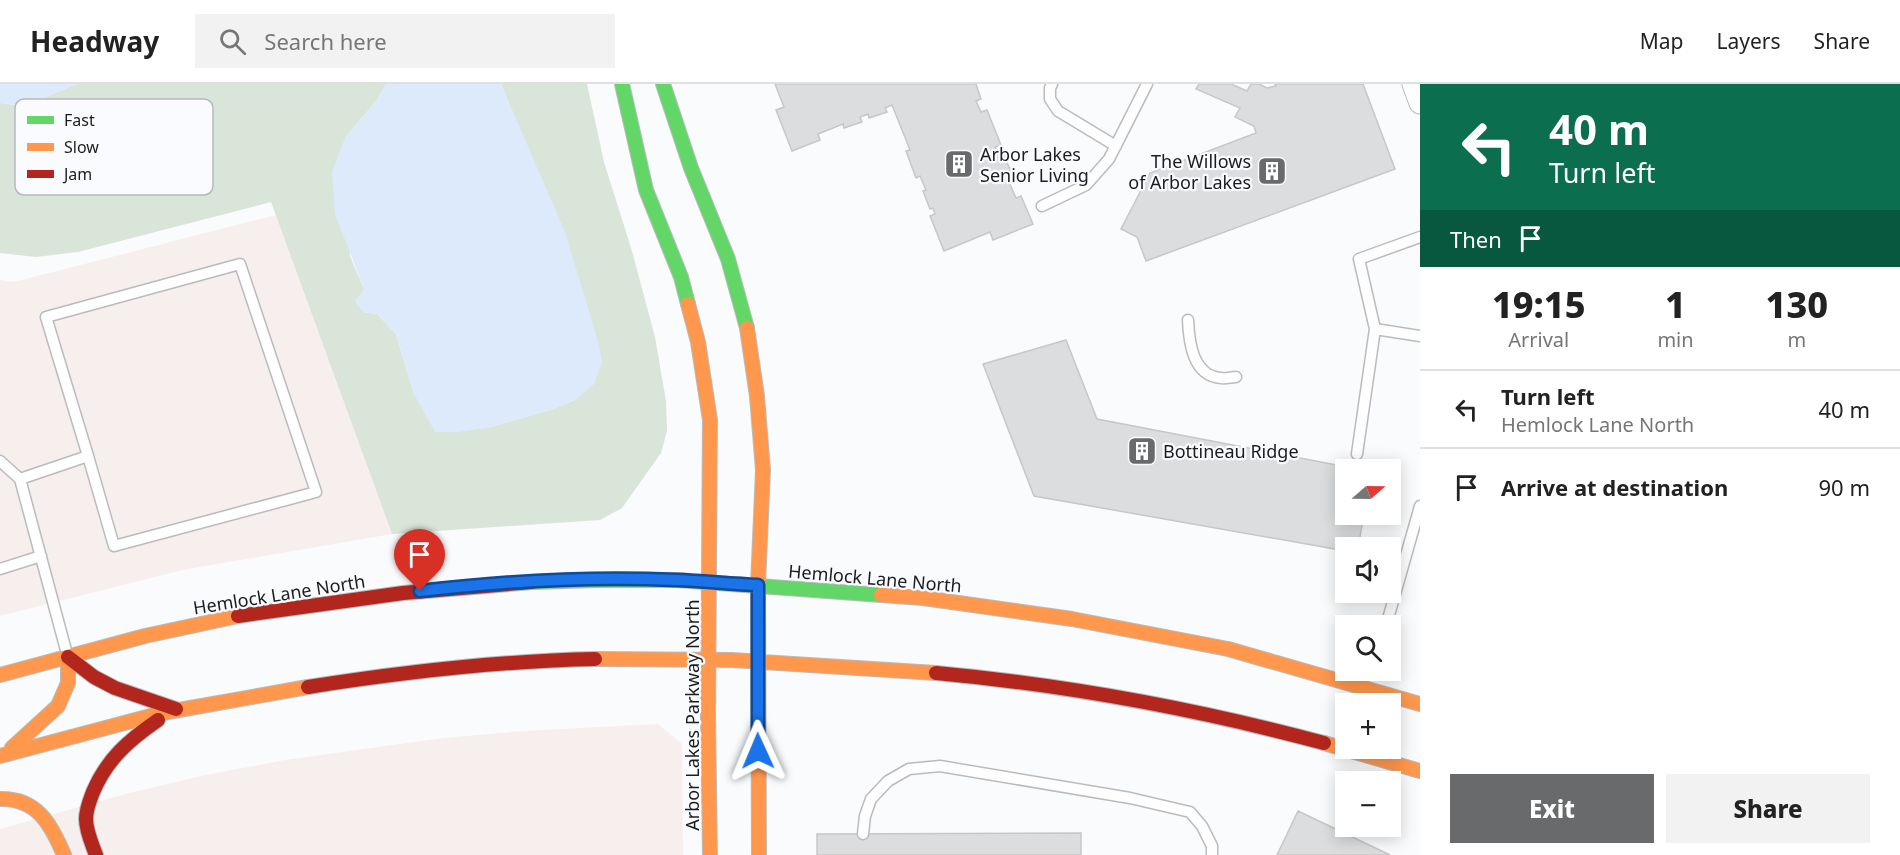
<!DOCTYPE html>
<meta charset="utf-8">
<style>
body{margin:0;font-family:"Noto Sans",sans-serif;background:#f2f2f2;color:#222;height:100vh;display:flex;flex-direction:column;font-size:22px;white-space:nowrap}
*{box-sizing:border-box;margin:0}
p{font-size:20px;color:#767676}
.icon{flex:none;width:33px;height:33px;fill:none;stroke:currentColor;stroke-width:2;stroke-linecap:round;stroke-linejoin:round}
.map{position:relative;flex:1;overflow:hidden}
.side{display:flex;flex-direction:column;background:#fff;width:480px}
.side>*{flex:none}
.guide{background:#0b6e4f;color:#fff;overflow:hidden}
.needle{width:39px;rotate:70deg}
.tools{position:absolute;left:1335px;top:375px;display:grid;gap:12px}
.tools a{display:grid;place-items:center;width:66px;height:66px;border-radius:0px;background:#fff;box-shadow:0 3px 15px #0003;font-size:30px}
.pin{position:absolute;display:grid;place-items:center;width:51px;height:51px;color:#fff;margin:-62px -26px;border-radius:50% 50% 50% 0;rotate:-45deg;box-shadow:0 0 6px #0007}
.pin .icon{rotate:45deg}
.me{position:absolute;width:66px;margin:-33px;rotate:359deg;stroke-linejoin:round;filter:drop-shadow(0 0 4px #0008)}
.turn{display:flex;align-items:center;gap:21px;height:126px;padding:0 30px;font-size:27px}
.turn .icon{width:78px;height:78px;stroke-width:2.5}
.turn b{display:block;font-size:42px;line-height:51px}
.then{display:flex;align-items:center;height:57px;padding:0 30px;background:#0003;gap:12px;font-size:22px}
.eta{display:flex;justify-content:space-evenly;align-items:center;height:102px;text-align:center}
.eta b{font-size:36px;font-weight:800;line-height:42px}
.cta{display:flex;gap:12px;margin-top:auto;padding:12px 30px}
.cta a{flex:1;height:69px;border-radius:0px;background:#696a6b;color:#fff;font-size:24px;font-weight:800;line-height:69px;text-align:center}
.cta a+a{background:#f2f2f2;color:#222}
ul{padding:0;list-style:none}
li{display:flex;align-items:center;gap:18px;height:78px;padding:0 30px;border-top:2px solid #e0e0e0}
li div{flex:1}
li b{display:block;font-size:22px}
li em{font-style:normal}
header{display:flex;align-items:center;gap:36px;box-sizing:border-box;height:84px;padding:0 30px;background:#fff;border-bottom:2px solid #e0e0e0}
header strong{font-size:28px}
nav{display:flex;gap:33px;margin-inline-start:auto;font-size:21px}
.search{width:420px;height:54px;background:#f2f2f2;display:flex;align-items:center;gap:15px;box-sizing:border-box;padding:0 21px;border-radius:0px;color:#767676;font-size:22px}
main{display:flex;flex:1;min-height:0}
.map>svg:first-child{display:block}
</style>
<header>
<strong>Headway</strong>
<div class="search"><svg class="icon" aria-label="search" viewBox="0 0 24 24"><circle cx="10" cy="10" r="6"/><path d="M15 15l6 6"/></svg>Search here</div>
<nav><a>Map</a><a>Layers</a><a>Share</a></nav>
</header>
<main>
<div class="map">
<svg width="1420" height="771" viewBox="0 0 1420 771">
<rect width="100%" height="100%" fill="#fafbfd"/>
<!-- commercial -->
<path fill="#f7efed" d="M276,131L392,450L182,486L0,532V196L14,198Z
M658,640L682,660L683,771H0V745L129,709L206,691L285,676L443,654L523,647Z"/>
<!-- green -->
<path fill="#d9e5d9" d="M77,0H386L377,16L345,54L350,172L364,205L363,228L377,230L396,250L414,310L487,344L550,326L575,316L597,257L585,217L526,61L501,0H587L604,78L632,167L655,253L666,317L667,347L661,369L622,424L600,436L392,450L271,118L78,168L36,173L0,169V19L24,22Z"/>
<!-- water -->
<path fill="#dceafb" d="M0,0H77L24,22L0,19Z
M386,0H501L565,148L598,257L602,278L594,300L575,316L550,326L487,344L458,348H435L414,310L396,250L377,230L363,228L355,217L364,205L335,130L332,88L345,54L377,16Z"/>
<!-- building -->
<path fill="#dcddde" stroke="#c7c7c9" stroke-width="1.5" d="M775,0H976L981,15L976,17L981,28L987,26L1001,61L995,63L999,72L1003,70L1011,87L1005,89L1016,114L1021,112L1033,140L993,156L990,148L944,167L930,132L935,130L933,124L930,125L923,107L926,106L920,92L916,94L906,67L910,66L892,21L885,24L887,28L869,34L868,30L860,33L862,38L844,44L843,40L818,50L820,56L792,67L776,26L784,23Z
M1199,0H1231L1247,7L1251,0H1259L1267,4L1276,2L1275,0H1363L1395,85L1146,177L1137,153L1121,145L1150,89L1256,49L1254,42L1235,33L1240,24L1196,5Z
M1066,256L1097,335L1363,386H1346V430H1364L1358,464H1346V467L1034,412L983,280Z
M1298,727L1390,771H1277Z
M1081,749V771H817V750Z"/>
<g fill="none" stroke-linecap="round" stroke-linejoin="round">
<!-- lane casing -->
<g stroke="#babbbd" stroke-width="13">
<path id="lane" d="M1052,0L1050,4V15L1058,27L1116,62
M1042,122L1086,101L1109,75L1147,0
M1188,236C1189,259 1193,292 1221,294C1226,295 1231,293 1236,293
M1375,245L1420,252
M1357,370L1375,245L1359,175L1420,153
M0,377L20,395L67,570
M20,395L88,372L114,462L316,408L240,180L46,233L88,372
M0,485L41,472
M1386,542L1420,422
M863,750L865,732L871,715L888,697L909,685L940,682L1130,714L1190,728L1202,742L1212,762V771"/>
</g>
<!-- street casing -->
<g stroke="#babbbd" stroke-width="23">
<path id="street" d="M1413,0L1420,19"/>
</g>
<!-- fast casing -->
<g stroke="#babbbd" stroke-width="16">
<path id="fast" d="M622,0L646,106L681,193L688,220
M663,0L691,84L728,175L747,244
M532,498L598,496H677L881,511"/>
</g>
<!-- slow casing -->
<g stroke="#babbbd" stroke-width="16">
<path id="slow" d="M688,220L698,258L710,336L708,633L710,771
M747,244L757,312L763,386L758,501L759,771
M881,511L923,514L1072,535L1228,565L1420,620
M595,575L732,576L936,589
M0,591L145,552L238,532
M1324,659L1420,687
M12,664L58,622L68,599V573
M0,672L162,629L308,603
M0,715C37,714 51,740 64,771"/>
</g>
<!-- jam casing -->
<g stroke="#babbbd" stroke-width="16">
<path id="jam" d="M238,532L403,509L532,498
M68,573L94,593L115,604L176,625
M936,589C1067,601 1197,625 1324,659
M308,603C403,588 499,577 595,575
M96,771C92,760 86,747 86,735C86,725 90,716 93,708C107,675 129,656 158,636"/>
</g>
<!-- lane -->
<use href="#lane" stroke="#fefeff" stroke-width="10"/>
<!-- street -->
<use href="#street" stroke="#fefeff" stroke-width="21"/>
<!-- fast -->
<use href="#fast" stroke="#63d668" stroke-width="14"/>
<!-- slow -->
<use href="#slow" stroke="#ff974d" stroke-width="14"/>
<!-- jam -->
<use href="#jam" stroke="#b3261e" stroke-width="14"/>
</g>
<g fill="none" stroke-linecap="round" stroke-linejoin="round">
<!-- route casing -->
<g stroke="#114b97" stroke-width="15">
<path id="route" d="M420,507C505,497 591,492 676,496C703,497 731,500 758,501V667"/>
</g>
<!-- route -->
<use href="#route" stroke="#1a73e8" stroke-width="10"/>
</g>
<!-- icons -->
<defs>
<g id="building-square" transform="scale(1.5)"><rect x="-9" y="-9" width="18" height="18" rx="4" fill="#696a6b" stroke="#f9fbfe"/><path d="M-4-6H4V6H1V3H-1V6H-4ZM-2.5-4.3h1.7v1.8h-1.7ZM.8-4.3h1.7v1.8H.8ZM-2.5-1h1.7V.8h-1.7ZM.8-1h1.7V.8H.8Z" fill="#fff"/></g>
</defs>
<g fill-rule="evenodd">
<use href="#building-square" x="959" y="80"/>
<use href="#building-square" x="1272" y="87"/>
<use href="#building-square" x="1142" y="367"/>
</g>
<g text-anchor="middle" dominant-baseline="central" stroke-width="4.5" stroke-linejoin="round" paint-order="stroke">
<!-- poi labels -->
<g font-size="18" fill="#1b1c1d" stroke="#f9fbfe" text-anchor="start">
<text x="980" y="70">Arbor Lakes<tspan x="980" dy="21">Senior Living</tspan></text>
<text x="1251" y="77" text-anchor="end">The Willows<tspan x="1251" dy="21">of Arbor Lakes</tspan></text>
<text x="1163" y="367">Bottineau Ridge</text>
</g>
<!-- street labels -->
<g font-size="18" fill="#1b1c1d" stroke="#f9fbfe">
<text transform="translate(875 494) rotate(5)">Hemlock Lane North</text>
<text transform="translate(279 510) rotate(-9)">Hemlock Lane North</text>
<text transform="translate(692 631) rotate(-90)">Arbor Lakes Parkway North</text>
</g>
</g>
<!-- legend -->
<rect x="15" y="15" width="198" height="96" rx="9" fill="#f9fbfe" stroke="#b6b8ba" stroke-width="1.5"/>
<rect x="27" y="32" width="27" height="8" fill="#63d668"/>
<rect x="27" y="59" width="27" height="8" fill="#ff974d"/>
<rect x="27" y="86" width="27" height="8" fill="#b3261e"/>
<g font-size="16" fill="#1b1c1d">
<text x="64" y="42">Fast</text>
<text x="64" y="69">Slow</text>
<text x="64" y="96">Jam</text>
</g>
</svg>
<div class="tools">
<a><svg class="needle" viewBox="-14 -14 28 28"><path d="M0-13l5 13h-10z" fill="#e53935"/><path d="M0 13l5-13h-10z" fill="#767676"/></svg></a>
<a><svg class="icon" aria-label="sound" viewBox="0 0 24 24"><path d="M4 9h4l5-4v14l-5-4H4zM17 9q2 3 0 6"/></svg></a>
<a><svg class="icon" aria-label="search" viewBox="0 0 24 24"><circle cx="10" cy="10" r="6"/><path d="M15 15l6 6"/></svg></a>
<a>+</a>
<a>−</a>
</div>
<div class="pin" style="left:420px;top:507px;background:#d93025"><svg class="icon" aria-label="arrive" viewBox="0 0 24 24"><path d="M6 21V4h12l-3 4 3 4H6"/></svg></div>
<svg class="me" style="left:758px;top:667px" viewBox="-20 -20 40 40"><path d="M0-17L14 15 0 8-14 15z" fill="#1a73e8" stroke="#fff" stroke-width="4"/></svg>
</div>
<section class="side">
<div class="guide">
<div class="turn"><svg class="icon" aria-label="left" viewBox="0 0 24 24"><path d="M17 20v-9H6M10 6l-5 5 5 5"/></svg><div><b>40 m</b>Turn left</div></div>
<div class="then">Then<svg class="icon" aria-label="arrive" viewBox="0 0 24 24"><path d="M6 21V4h12l-3 4 3 4H6"/></svg></div>
</div>
<div class="eta">
<div><b>19:15</b><p>Arrival</p></div>
<div><b>1</b><p>min</p></div>
<div><b>130</b><p>m</p></div>
</div>
<ul>
<li><svg class="icon" aria-label="left" viewBox="0 0 24 24"><path d="M17 20v-9H6M10 6l-5 5 5 5"/></svg><div><b>Turn left</b><p>Hemlock Lane North</p></div><em>40 m</em></li>
<li><svg class="icon" aria-label="arrive" viewBox="0 0 24 24"><path d="M6 21V4h12l-3 4 3 4H6"/></svg><div><b>Arrive at destination</b></div><em>90 m</em></li>
</ul>
<div class="cta"><a>Exit</a><a>Share</a></div>
</section>
</main>
